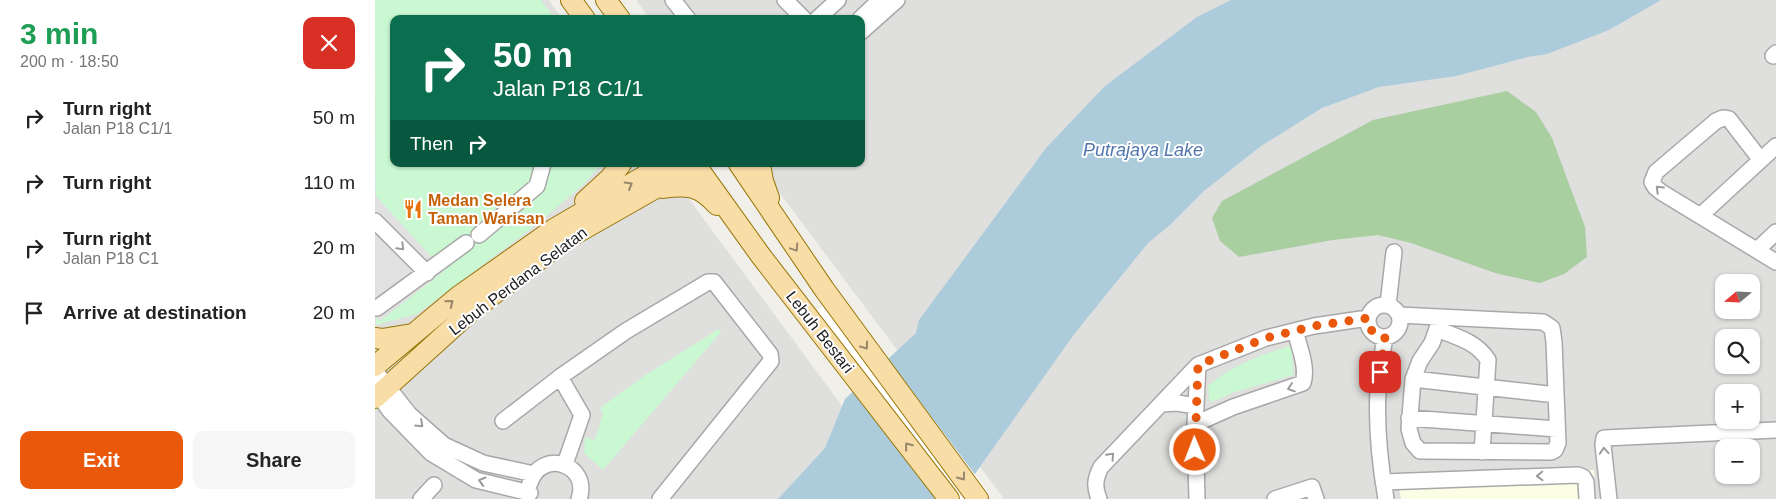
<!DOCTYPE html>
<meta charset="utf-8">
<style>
body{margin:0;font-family:Helvetica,sans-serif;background:#f6f6f6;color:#222;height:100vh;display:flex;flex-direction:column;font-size:19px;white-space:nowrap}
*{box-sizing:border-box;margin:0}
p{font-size:16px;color:#767676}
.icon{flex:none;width:28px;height:28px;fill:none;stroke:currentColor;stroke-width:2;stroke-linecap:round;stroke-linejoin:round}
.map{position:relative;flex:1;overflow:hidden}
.sheet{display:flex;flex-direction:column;background:#fff;width:375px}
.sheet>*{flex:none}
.banner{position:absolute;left:15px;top:15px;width:475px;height:152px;border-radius:10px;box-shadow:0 1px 4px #0004;background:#0b6e4f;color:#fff;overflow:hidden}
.needle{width:32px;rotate:251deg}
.fabs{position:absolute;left:1340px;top:274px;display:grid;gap:10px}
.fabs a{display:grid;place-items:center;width:45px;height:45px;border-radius:10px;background:#fff;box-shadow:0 1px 4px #0004;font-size:25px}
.pin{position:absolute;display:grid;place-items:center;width:42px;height:42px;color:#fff;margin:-21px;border-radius:10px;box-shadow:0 2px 8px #0006}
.me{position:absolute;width:55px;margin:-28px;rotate:359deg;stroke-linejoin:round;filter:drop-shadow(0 0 4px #0008)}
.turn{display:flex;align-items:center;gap:18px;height:105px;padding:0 20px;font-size:22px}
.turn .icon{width:65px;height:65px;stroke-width:2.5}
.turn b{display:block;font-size:35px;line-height:42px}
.then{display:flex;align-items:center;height:48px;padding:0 20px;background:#0003;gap:10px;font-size:19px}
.round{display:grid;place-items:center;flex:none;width:52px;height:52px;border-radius:10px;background:#f6f6f6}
.overview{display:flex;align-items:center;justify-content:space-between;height:85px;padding:0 20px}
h1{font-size:30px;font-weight:700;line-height:38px;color:#1e9e55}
.action{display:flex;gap:10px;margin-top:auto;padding:10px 20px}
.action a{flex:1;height:58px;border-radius:10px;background:#ea580c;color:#fff;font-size:20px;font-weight:700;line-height:58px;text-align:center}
.action a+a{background:#f6f6f6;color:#222}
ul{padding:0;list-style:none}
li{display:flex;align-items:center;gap:15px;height:65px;padding:0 20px}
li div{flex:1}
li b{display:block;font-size:19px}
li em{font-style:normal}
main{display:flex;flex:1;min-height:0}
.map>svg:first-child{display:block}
</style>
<main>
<section class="sheet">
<div class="overview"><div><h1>3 min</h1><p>200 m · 18:50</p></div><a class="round" style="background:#d93025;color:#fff"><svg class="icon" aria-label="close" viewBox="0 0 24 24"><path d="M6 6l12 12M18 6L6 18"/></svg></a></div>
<ul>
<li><svg class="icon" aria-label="right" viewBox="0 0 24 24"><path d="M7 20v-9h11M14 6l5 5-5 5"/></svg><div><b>Turn right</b><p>Jalan P18 C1/1</p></div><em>50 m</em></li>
<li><svg class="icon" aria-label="right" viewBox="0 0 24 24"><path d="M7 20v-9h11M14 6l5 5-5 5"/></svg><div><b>Turn right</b></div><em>110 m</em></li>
<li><svg class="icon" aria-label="right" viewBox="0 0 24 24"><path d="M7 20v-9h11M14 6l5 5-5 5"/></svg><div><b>Turn right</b><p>Jalan P18 C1</p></div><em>20 m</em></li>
<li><svg class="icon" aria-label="arrive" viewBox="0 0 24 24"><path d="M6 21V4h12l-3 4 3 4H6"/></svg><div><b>Arrive at destination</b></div><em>20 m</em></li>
</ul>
<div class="action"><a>Exit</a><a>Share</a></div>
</section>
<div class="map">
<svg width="1401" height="499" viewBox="0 0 1401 499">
<rect width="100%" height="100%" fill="#f1efe9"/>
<!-- residential -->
<path fill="#dfdfde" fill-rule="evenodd" d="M0,0H174L187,19H19V164H288L510,464L480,499H0Z
M261,0H879L555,394L383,164H486V19H275Z
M1165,0H1401V499H629L595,453L924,59ZM1349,282H1376V310H1349ZM1349,338H1376V365H1349ZM1349,392H1376V420H1349ZM1349,448H1376V475H1349Z"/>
<!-- education -->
<path fill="#fbfee5" d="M1219,470L1221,499H1026L1022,476Z"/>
<!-- forest -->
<path fill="#a9cea0" d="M1132,91L1161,112L1177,138L1210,227L1212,257L1189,274L1165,283L1120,273L1036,243L1003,235L958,240L864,257L845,241L837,218L847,201L998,120Z"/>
<!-- park -->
<path fill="#c9f8d2" d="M0,0H166L180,19H19V164H226L209,184L165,222L42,314L1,325Z
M344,329L346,332L228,470L209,453L210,437L220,440L228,413L225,408L272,374Z
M914,346L917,351L918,375L860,392L837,402L834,399L833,386C857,365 884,356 914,346Z"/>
<!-- parking -->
<path fill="#e1e1e1" d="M0,195L69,271L5,321L0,316Z"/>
<!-- water -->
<path fill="#acccdc" d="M856,0H1286L1234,30L1172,54L1153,57L1081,76L1004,87L947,108L886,146L829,191L795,225L773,243L700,333L582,499H403L450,448L470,399L541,333L544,320L671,148L730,86L822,17Z"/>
<!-- pier -->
<path fill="#fff" d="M464,294L613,492L603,499H562L428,321Z"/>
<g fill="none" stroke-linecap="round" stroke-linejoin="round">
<!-- minor casing -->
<g stroke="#a8a8a8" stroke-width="18">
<path id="minor" d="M298,0L313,19
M410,0L429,19
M442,19L463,0
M485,19L505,0
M486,32L522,0
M1398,56L1401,53
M1385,159L1354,119L1348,118L1341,121L1281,172L1277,182L1280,187L1286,192L1401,262
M1325,216L1401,146
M0,221L52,273
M104,235L162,186L168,164
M1382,250L1401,232
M993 321a16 16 0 1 1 32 0a16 16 0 1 1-32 0Z
M1013,305L1019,252
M0,308H2L91,243
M1024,315L1168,322L1177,328L1179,342L1183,443L1180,450L1176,452L1045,451L1038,443L1034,429L1038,379L1045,361L1057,343L1066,317
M1062,329C1081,337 1101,341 1113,360L1107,452
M1010,337C1007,355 1004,373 1003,391C1001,427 1005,464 1011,499
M0,371L34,414L69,445L108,463L159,474
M185,377L207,415L190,464
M1038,379L1181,395
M0,390L15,411L56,453L101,480L155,493
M786,404L802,403L821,406
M1034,418L1182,429
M128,421L185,377L251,331L333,282H339L395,354L396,361L285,499
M820,424L858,407L928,383C933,368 924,346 920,331
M1008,482L1203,475L1208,477L1211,482L1212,499
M155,483C166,448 216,464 204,499
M46,499L59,485
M724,499C719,486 720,479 726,467L823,365L891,338L939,326L993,318
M822,499L820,424L823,365
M900,499L937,487L941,499
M1234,499L1228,445L1229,438L1401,430"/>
</g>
<!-- major casing -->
<g stroke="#977607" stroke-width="22">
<path id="major" d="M196,0L210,19
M231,0L245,19
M320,164L386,256L574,499
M364,164L449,289L603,499
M385,164L388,181L394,198
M288,188C313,184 325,186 342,205
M210,201L235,178L246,164
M0,338L7,339L37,334
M0,366L84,296L179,229L290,164
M0,398L95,312L193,238L323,164"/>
</g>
<!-- minor -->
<use href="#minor" stroke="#fff" stroke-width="15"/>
<!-- major -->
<use href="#major" stroke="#f8dda7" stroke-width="20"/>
</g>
<!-- one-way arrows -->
<defs><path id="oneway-chevron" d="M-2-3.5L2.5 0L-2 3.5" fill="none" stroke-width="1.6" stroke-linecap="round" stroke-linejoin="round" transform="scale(1.25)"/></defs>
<g stroke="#97886b">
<use href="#oneway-chevron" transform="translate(254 185) rotate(-30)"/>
<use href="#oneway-chevron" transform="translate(420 248) rotate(56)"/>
<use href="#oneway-chevron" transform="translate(75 303) rotate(-39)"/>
<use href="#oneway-chevron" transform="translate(490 346) rotate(54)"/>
<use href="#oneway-chevron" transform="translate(533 446) rotate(-128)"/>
<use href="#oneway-chevron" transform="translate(587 477) rotate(54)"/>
</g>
<g stroke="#9b9b9b">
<use href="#oneway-chevron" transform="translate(1284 189) rotate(-136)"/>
<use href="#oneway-chevron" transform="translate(26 247) rotate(45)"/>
<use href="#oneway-chevron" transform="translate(916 388) rotate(161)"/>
<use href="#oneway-chevron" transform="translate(45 424) rotate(43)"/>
<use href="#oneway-chevron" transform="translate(1229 451) rotate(-94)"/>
<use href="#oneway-chevron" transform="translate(736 456) rotate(-47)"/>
<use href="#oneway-chevron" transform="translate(1165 476) rotate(178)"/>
<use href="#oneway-chevron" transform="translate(107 481) rotate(-164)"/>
</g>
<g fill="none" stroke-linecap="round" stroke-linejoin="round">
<!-- route -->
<path stroke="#ea580c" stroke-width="9" stroke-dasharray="0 16.2" d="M820,450L823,365L891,338L939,326L993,318C993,330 999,335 1010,337L1005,372"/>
</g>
<!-- icons -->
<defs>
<g id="restaurant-bare" transform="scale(1.5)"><path d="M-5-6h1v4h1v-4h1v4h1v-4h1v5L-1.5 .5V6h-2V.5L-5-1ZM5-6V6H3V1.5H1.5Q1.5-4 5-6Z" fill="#e8710a" stroke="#fff" stroke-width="2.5" paint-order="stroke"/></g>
</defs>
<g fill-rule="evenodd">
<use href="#restaurant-bare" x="38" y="209"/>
</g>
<g text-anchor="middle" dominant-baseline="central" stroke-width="4" stroke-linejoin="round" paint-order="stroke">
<!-- food labels -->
<g font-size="16" font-weight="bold" fill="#c56008" stroke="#fff" text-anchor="start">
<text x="53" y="200">Medan Selera<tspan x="53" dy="18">Taman Warisan</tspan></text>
</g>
<!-- street labels -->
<g font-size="16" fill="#212121" stroke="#fff">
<text transform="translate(143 281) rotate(-37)">Lebuh Perdana Selatan</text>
<text transform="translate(445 332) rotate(52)">Lebuh Bestari</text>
</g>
<!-- water labels -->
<g font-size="18" font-style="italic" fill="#5176ae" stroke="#fff">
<text x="768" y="150">Putrajaya Lake</text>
</g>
</g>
</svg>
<div class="fabs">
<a><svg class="needle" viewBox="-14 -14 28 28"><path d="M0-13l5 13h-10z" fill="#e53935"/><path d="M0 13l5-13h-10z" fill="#767676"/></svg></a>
<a><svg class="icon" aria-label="search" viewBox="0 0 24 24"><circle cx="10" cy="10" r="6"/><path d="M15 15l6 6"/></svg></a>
<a>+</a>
<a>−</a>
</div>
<div class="pin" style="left:1005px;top:372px;background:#d93025"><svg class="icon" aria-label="arrive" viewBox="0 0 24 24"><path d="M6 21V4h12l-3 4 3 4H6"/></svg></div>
<svg class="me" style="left:820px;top:450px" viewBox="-20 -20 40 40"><circle r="17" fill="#ea580c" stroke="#fff" stroke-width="3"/><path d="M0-11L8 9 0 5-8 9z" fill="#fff"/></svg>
<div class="banner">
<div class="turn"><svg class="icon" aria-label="right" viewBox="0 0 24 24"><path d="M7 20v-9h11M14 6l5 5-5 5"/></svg><div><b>50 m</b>Jalan P18 C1/1</div></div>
<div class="then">Then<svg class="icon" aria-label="right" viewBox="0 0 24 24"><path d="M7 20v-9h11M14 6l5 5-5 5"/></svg></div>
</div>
</div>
</main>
